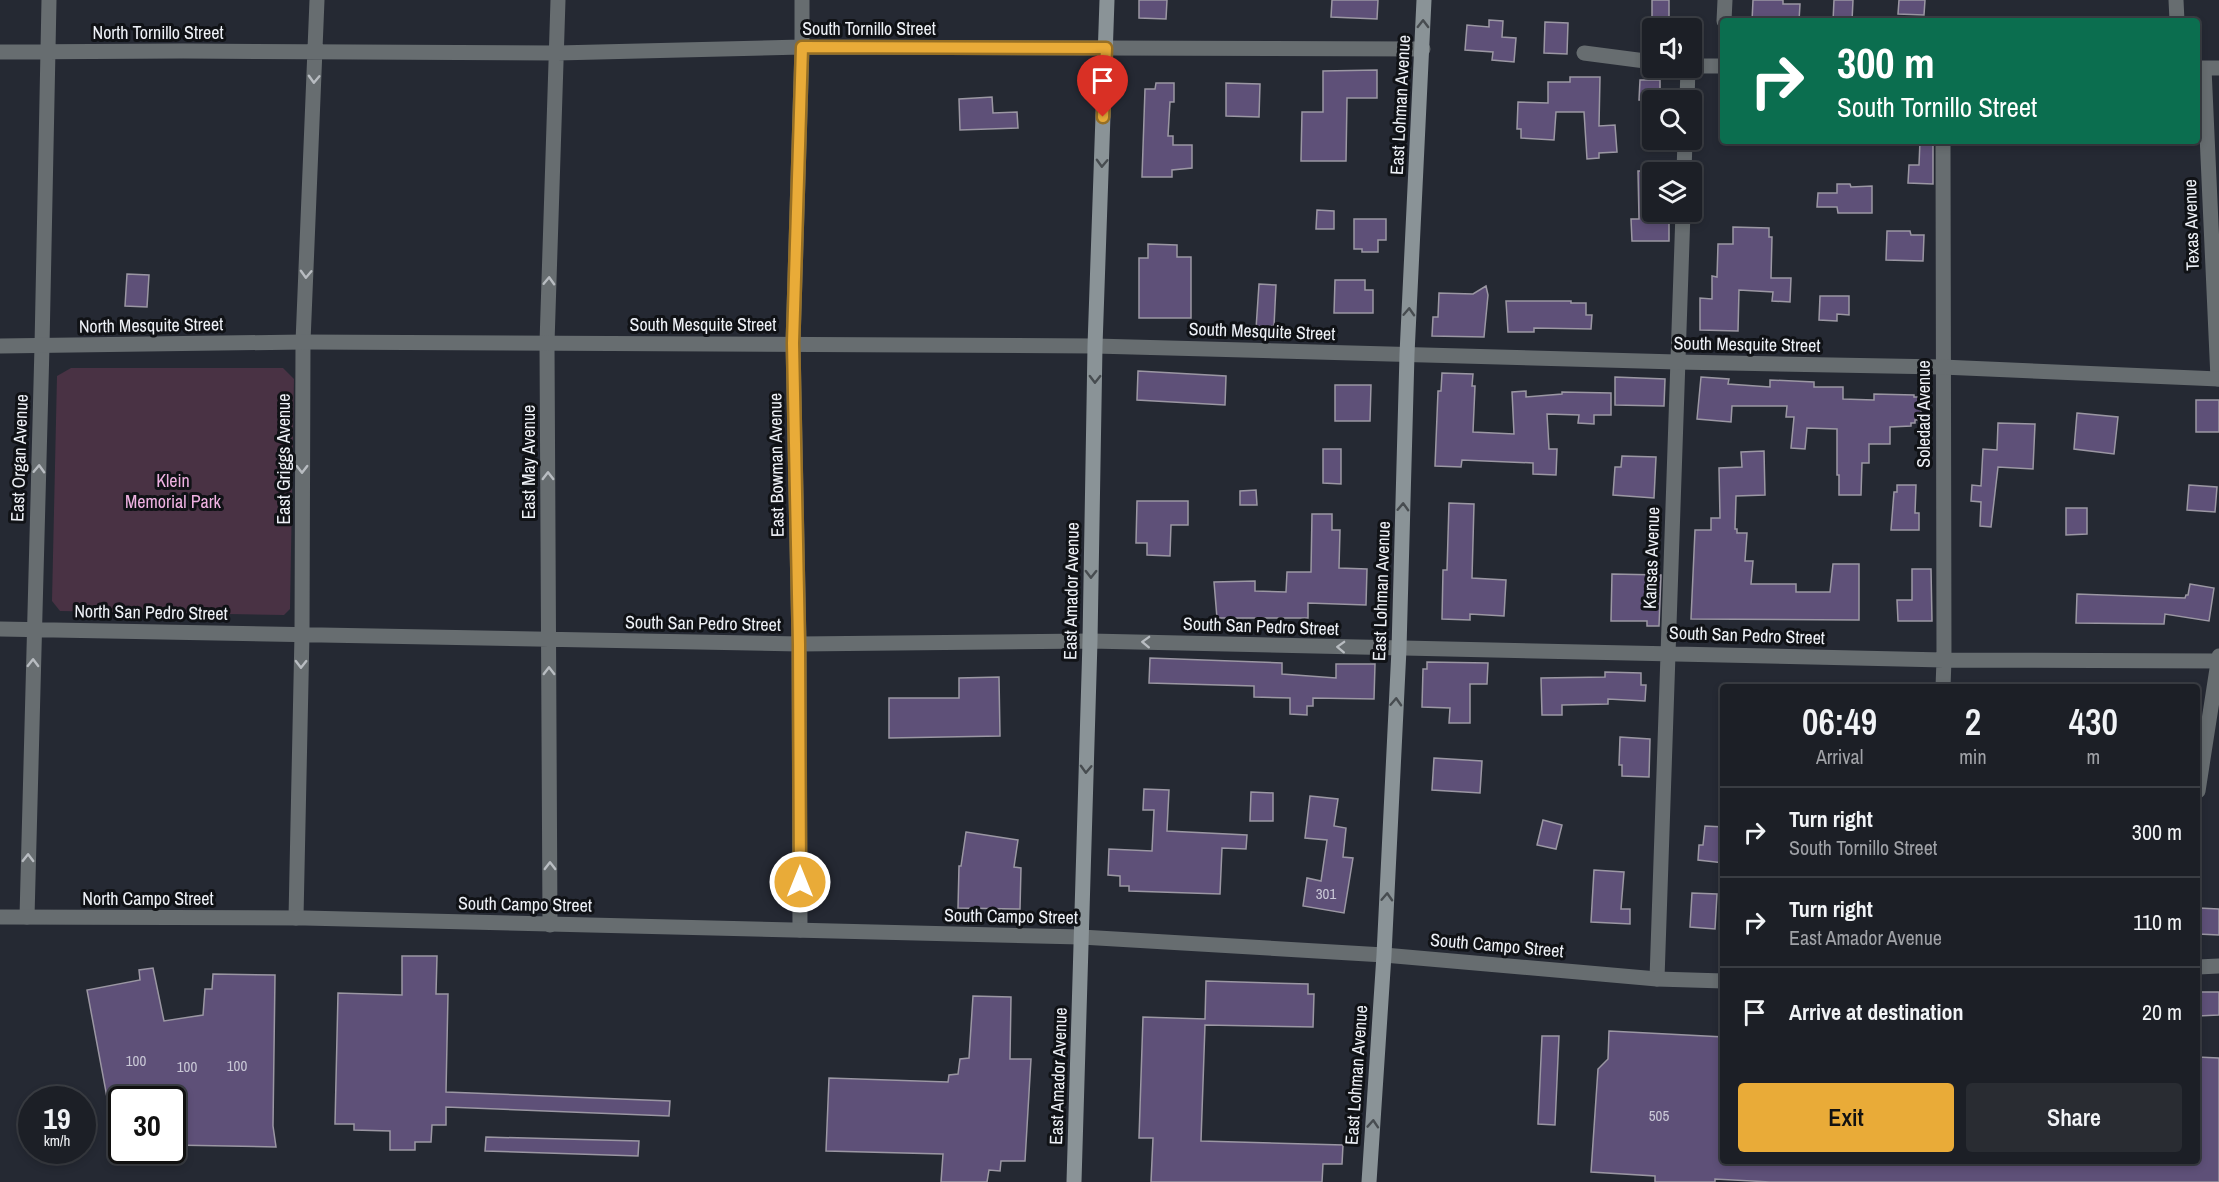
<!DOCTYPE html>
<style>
body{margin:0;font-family:"Archivo Narrow",sans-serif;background:#292c32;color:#f1f3f6;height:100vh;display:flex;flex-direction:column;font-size:22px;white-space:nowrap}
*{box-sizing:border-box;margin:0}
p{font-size:20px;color:#a0a2a7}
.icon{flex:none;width:33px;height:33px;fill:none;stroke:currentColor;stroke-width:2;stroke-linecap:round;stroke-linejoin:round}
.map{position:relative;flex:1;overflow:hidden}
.side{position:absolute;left:1720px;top:684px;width:480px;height:480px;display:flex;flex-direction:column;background:#1c1f26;border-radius:6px;box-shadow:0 3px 9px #0003,0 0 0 2px #3a3d43}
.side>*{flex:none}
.banner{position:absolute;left:1720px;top:18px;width:480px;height:126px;border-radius:6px;box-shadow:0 3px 9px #0003,0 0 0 2px #3a3d43;background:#0b6e4f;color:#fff;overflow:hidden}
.tools{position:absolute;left:1642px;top:18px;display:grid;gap:12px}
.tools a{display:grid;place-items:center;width:60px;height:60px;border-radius:6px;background:#1c1f26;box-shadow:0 3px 9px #0003,0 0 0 2px #3a3d43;font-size:30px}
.speed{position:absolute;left:18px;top:1086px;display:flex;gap:12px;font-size:30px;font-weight:700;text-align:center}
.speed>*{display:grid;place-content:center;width:78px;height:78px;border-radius:50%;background:#1c1f26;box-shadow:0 3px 9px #0003,0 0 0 2px #3a3d43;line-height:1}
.speed small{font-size:15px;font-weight:400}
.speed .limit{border:3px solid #111;border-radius:9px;background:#fff;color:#111}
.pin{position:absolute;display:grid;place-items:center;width:51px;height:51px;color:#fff;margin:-62px -26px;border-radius:50% 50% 50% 0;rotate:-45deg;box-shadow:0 0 6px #0007}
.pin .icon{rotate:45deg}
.me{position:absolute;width:66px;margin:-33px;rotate:0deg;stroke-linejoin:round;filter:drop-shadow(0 0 4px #0008)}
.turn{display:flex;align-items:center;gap:21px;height:126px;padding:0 18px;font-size:27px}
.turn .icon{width:78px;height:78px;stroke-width:2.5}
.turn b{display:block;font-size:42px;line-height:51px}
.eta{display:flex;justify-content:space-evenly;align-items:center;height:102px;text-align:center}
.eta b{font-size:36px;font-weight:600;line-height:42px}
.button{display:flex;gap:12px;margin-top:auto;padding:12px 18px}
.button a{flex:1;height:69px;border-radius:6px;background:#e9ab38;color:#111;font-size:24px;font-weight:600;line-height:69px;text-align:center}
.button a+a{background:#292c32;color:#f1f3f6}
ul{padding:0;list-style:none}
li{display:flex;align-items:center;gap:18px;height:90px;padding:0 18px;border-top:2px solid #3a3d43}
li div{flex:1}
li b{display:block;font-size:22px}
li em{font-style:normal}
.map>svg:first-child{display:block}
</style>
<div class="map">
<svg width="2219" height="1182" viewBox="0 0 2219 1182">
<rect width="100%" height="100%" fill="#252933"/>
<!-- green -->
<path fill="#493244" d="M71,368H283L294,379L290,609L284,615L60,611L52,601L57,376Z"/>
<!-- building -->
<path fill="#5e5078" stroke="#9b97a3" stroke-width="1.5" d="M1139,0H1167L1166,19L1139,18Z
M1332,0H1378L1377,19L1331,17Z
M1652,0H1669V26H1652Z
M1753,0H1783V4H1800L1799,21H1752Z
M1834,0H1853L1852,21H1833Z
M1899,0H1925L1924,15L1898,14Z
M1489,20L1503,21L1502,37L1516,38L1514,62L1492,60L1493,52L1465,50L1467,25L1489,27Z
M1545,22L1568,23L1567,54L1544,53Z
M1377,70V98H1347L1346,161H1301L1302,112H1323V71Z
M1570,77H1600L1599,126L1615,125L1617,152L1599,153V158L1587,159L1584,112H1556L1554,140L1521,138V129H1517L1518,102L1548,103V82H1570Z
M1640,80H1660V100H1639Z
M1156,83H1174V102H1170L1168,136H1173V145H1192V168L1172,170V177H1142L1145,89H1155Z
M1226,83L1260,84L1259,117L1226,116Z
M992,97L993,113L1017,112L1018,128L960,130L959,99Z
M1920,141H1933V184L1908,183L1909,165H1919Z
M1638,171H1653V218H1669V241H1632L1631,219H1639Z
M1837,184H1850L1851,187L1872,186V213H1838L1837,207H1817L1818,193H1837Z
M1317,210L1334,211V229H1316Z
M1354,219H1386V240H1378V252H1362V249H1354Z
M1733,227L1769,228V237H1772L1771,278H1791L1790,302L1772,301L1773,292L1739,290L1738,331L1700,330V298L1712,299V276L1717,277L1718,244H1733Z
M1887,231H1910L1911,235H1924L1923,261L1886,260Z
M1148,244L1177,245V257H1191V318H1139V258H1148Z
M127,274L149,275L147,307L125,306Z
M1335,280H1365V290H1373V313H1334Z
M1259,284L1276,285L1274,326H1272V330L1256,329Z
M1486,286L1488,295L1484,337L1432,336L1433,317H1438L1439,293L1473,294Z
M1820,296H1849V315L1837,314V321L1819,320Z
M1506,301H1571V303H1586V315H1592L1591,329L1534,328V332H1508Z
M1138,371L1226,376L1225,405L1137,400Z
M1442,373L1473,374L1472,386H1475L1473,432L1514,434L1512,392L1526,391V397L1562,394V392L1611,393V415H1594V424L1578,423L1579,415L1547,414L1549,449H1557L1556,475L1533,474V463L1462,460L1461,467L1435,466L1438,391H1441Z
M1615,377L1665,379L1664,406L1615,405Z
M1701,377L1729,379L1728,384L1770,387V380L1814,382V387H1843V399L1874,400V394L1914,395V397H1921V420H1915V423H1911V426L1890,427V444H1869V463H1862L1861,495H1839V475H1837V429L1807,428L1805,449L1791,448L1794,417H1786L1787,406H1732L1731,422L1697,419Z
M1335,385H1371L1370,421H1335Z
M2196,400H2219V432H2196Z
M2077,413L2118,417L2114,454L2074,449Z
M1998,423L2035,424L2033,469L1998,467L1991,527L1980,526L1981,502L1971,501L1972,485L1981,486L1983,449L1997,450Z
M1323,449H1341V484L1323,483Z
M1764,451L1765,495L1736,496L1735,529H1737V533H1747L1745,561H1753L1751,584H1796V592H1830L1833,564H1859V620L1691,619L1695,530H1711V518H1720L1719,468L1742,467L1741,452Z
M1622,456L1656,457L1654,498L1613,495L1615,467H1621Z
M1897,485H1916L1915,513H1919V530H1891L1894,492H1897Z
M2189,485L2217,487L2215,512L2187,510Z
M1256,490L1257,505H1240V491Z
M1137,501H1188V525H1171L1170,556L1147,555V543H1136Z
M1449,503L1474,504L1472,578L1506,580L1504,616L1470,614V620L1442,619L1443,570H1447Z
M2066,508H2087V534L2066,535Z
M1312,514H1332V530H1340L1339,568L1367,569L1366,605L1308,603V618H1217L1214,582L1255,581V591L1286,592L1287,572H1311Z
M1912,569H1931L1932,621H1898L1897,600H1912Z
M1612,574L1661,575L1659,626H1647V621H1611Z
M2190,584L2214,588L2209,621L2165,614L2164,624L2076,623L2077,594L2185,598L2186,595H2188Z
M1150,658L1282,663V674L1336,678V664H1375L1374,699L1313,698V706H1307V715L1290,714V698L1254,697V686L1149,683Z
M1427,662L1488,663L1487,684H1470V723H1449L1450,708L1422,707L1423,669H1427Z
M1605,672L1641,673V685H1646L1645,701L1608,699V704L1562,705V715H1542L1541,678L1605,677Z
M999,677L1000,736L889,738V698H959V678Z
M1620,737L1650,739L1649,777L1622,776V765H1619Z
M1434,758L1482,761L1480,793L1432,790Z
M1144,789L1169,790L1167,831L1247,835L1246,849L1222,848L1220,894L1129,891V886H1120V876L1108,875L1109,849L1152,851L1154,810H1143Z
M1251,792L1273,793V821H1250Z
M1310,796L1338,799L1334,826L1346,828L1343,857L1353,858L1344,913L1303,906L1307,878L1321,881L1327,840L1305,838Z
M1543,820L1562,825L1556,849L1537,845Z
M1705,826L1724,827V863L1698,860L1699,845H1703Z
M966,832L1018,840L1014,867L1021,868L1020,909L958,908L959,866H961Z
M1594,870L1624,872L1621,909H1630V924L1591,922Z
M1692,893L1717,894L1715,929L1690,927Z
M2199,908L2219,909V935L2198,934Z
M402,956H437L436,994H448L446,1092L670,1101L669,1116L446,1107V1125H432L431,1142H415V1150H390V1131L354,1130V1124H335L338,993L402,995Z
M153,968L164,1021L203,1015L205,989H212L213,974L275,975L273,1126L276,1147L172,1145V1100H122V1134L114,1135L87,990L140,980L139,970Z
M1206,981L1308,984V994H1314L1313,1027L1205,1025L1201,1141L1343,1145L1342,1164H1323L1322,1182H1151L1153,1138H1139L1143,1017L1205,1019Z
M2198,992H2219V1015L2198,1016Z
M973,996L1011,997L1010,1059H1031L1025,1161H1001L1000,1171L989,1170L987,1182H941L943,1154L826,1151L829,1078L948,1082L949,1075L958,1074L960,1059L969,1058Z
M1609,1031L1724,1037V1161H2198V1057L2219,1058V1182H1770L1715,1179V1182H1655V1176L1591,1172L1598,1069L1608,1059Z
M1542,1036H1559L1555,1125L1538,1124Z
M486,1137L639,1141L638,1156L485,1151Z"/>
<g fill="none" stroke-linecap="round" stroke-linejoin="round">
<!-- minor -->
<path stroke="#676d70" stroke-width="15" d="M2176,0L2177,21
M1724,21L1725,0
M0,52L183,51L557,53L802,47L1423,49
M1584,53L1653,62
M1692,66H1724
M2198,68H2219
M2204,68L2218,379
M1687,100L1688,68
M1943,141L1944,660L1943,687
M1684,172L1685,140
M0,629L799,644L1090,641L1944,660L2219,661
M2198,791L2219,656
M27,917L42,346L49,0
M296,918L302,634L303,342L317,0
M550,925L547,343L558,0
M800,930L799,644L793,343L802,47V0
M1657,979L1683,212"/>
<!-- tertiary -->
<path stroke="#676d70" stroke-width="15" d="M0,346L303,342L1095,346L1677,362L1942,367L2219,379
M0,917L305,918L1081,937L1384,955L1657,979L1724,981
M2198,967L2219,966"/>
<!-- secondary -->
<path stroke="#8a9397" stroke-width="15" d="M1074,1182L1090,641L1095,346L1107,0
M1369,1182L1384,955L1399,649L1407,354L1424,0"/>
</g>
<!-- one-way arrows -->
<defs><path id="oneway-chevron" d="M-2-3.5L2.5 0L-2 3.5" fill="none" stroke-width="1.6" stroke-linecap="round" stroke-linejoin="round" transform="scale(1.5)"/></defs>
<g stroke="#474c50">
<use href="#oneway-chevron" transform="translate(1423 24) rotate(-89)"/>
<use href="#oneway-chevron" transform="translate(1102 163) rotate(92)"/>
<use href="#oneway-chevron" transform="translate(1409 312) rotate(-87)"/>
<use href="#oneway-chevron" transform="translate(1095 379) rotate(91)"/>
<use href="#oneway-chevron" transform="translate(1403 507) rotate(-88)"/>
<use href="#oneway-chevron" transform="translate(1091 574) rotate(91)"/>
<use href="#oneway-chevron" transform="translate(1396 702) rotate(-87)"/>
<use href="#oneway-chevron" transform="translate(1086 769) rotate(92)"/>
<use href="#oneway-chevron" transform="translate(1387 897) rotate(-87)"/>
<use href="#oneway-chevron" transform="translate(1373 1124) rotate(-86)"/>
</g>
<g stroke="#b8bcc1">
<use href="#oneway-chevron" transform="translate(314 79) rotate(92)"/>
<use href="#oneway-chevron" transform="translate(306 274) rotate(92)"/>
<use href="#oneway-chevron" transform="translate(549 281) rotate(-88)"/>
<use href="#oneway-chevron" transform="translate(39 469) rotate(-88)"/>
<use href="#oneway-chevron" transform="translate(302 469) rotate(90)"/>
<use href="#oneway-chevron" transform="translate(548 476) rotate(-90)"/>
<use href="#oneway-chevron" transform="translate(1146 642) rotate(-178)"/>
<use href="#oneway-chevron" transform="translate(1341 647) rotate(-178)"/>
<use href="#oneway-chevron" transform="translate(33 663) rotate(-89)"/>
<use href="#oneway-chevron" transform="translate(301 664) rotate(91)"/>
<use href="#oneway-chevron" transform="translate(549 671) rotate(-90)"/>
<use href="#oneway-chevron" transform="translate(28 858) rotate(-89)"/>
<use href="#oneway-chevron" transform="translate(550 866) rotate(-90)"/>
</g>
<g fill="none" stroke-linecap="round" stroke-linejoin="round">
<!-- route casing -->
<g stroke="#976f24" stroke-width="15">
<path id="route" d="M800,882L799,644L793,343L802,47L1106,48L1103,117"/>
</g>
<!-- route -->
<use href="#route" stroke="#e9ab38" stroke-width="10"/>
</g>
<g text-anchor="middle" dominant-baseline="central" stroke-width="6" stroke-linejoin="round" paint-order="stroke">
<!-- number labels -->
<g font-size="15" fill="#cac9d7">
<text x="1326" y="893">301</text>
<text x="136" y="1060">100</text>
<text x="237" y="1065">100</text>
<text x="187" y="1066">100</text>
<text x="1659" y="1115">505</text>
</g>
<!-- street labels -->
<g font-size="18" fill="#eef1f7" stroke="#101216">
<text x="869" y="28">South Tornillo Street</text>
<text x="158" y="32">North Tornillo Street</text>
<text transform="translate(1400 105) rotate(-87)">East Lohman Avenue</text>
<text transform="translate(2191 225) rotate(-92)">Texas Avenue</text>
<text x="703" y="324">South Mesquite Street</text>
<text transform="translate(151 325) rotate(-1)">North Mesquite Street</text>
<text transform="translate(1262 331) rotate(2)">South Mesquite Street</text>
<text transform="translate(1747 344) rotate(1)">South Mesquite Street</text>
<text transform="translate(1923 414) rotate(-90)">Soledad Avenue</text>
<text transform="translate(19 458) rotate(-88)">East Organ Avenue</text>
<text transform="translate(283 459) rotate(-90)">East Griggs Avenue</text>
<text transform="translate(528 462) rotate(-90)">East May Avenue</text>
<text transform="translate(776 465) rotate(-91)">East Bowman Avenue</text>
<text transform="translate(1651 558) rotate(-88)">Kansas Avenue</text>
<text transform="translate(1071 591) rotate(-89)">East Amador Avenue</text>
<text transform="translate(1381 591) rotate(-88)">East Lohman Avenue</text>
<text transform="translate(151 612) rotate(1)">North San Pedro Street</text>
<text transform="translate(703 623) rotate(1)">South San Pedro Street</text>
<text transform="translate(1261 626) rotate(2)">South San Pedro Street</text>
<text transform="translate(1747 635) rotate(2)">South San Pedro Street</text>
<text x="148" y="898">North Campo Street</text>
<text transform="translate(525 904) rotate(1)">South Campo Street</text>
<text transform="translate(1011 916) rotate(1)">South Campo Street</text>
<text transform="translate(1497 945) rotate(5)">South Campo Street</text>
<text transform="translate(1356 1075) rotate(-86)">East Lohman Avenue</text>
<text transform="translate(1058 1076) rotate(-88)">East Amador Avenue</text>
</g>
<!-- park labels -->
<g font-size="18" fill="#efb2e2" stroke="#101216">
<text x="173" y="480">Klein<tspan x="173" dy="21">Memorial Park</tspan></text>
</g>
</g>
</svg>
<div class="tools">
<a><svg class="icon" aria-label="sound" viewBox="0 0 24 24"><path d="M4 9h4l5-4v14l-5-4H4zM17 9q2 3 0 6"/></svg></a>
<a><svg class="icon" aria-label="search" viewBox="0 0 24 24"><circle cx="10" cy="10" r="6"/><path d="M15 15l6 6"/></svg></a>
<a><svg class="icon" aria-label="layers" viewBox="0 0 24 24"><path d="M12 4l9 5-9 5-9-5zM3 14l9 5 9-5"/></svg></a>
</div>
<div class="speed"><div>19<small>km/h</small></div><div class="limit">30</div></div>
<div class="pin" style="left:1103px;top:117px;background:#d93025"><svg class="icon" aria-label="arrive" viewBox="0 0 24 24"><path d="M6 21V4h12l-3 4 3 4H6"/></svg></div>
<svg class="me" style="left:800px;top:882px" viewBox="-20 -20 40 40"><circle r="17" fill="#e9ab38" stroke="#fff" stroke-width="3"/><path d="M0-11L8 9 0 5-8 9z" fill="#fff"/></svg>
<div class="banner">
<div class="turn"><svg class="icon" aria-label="right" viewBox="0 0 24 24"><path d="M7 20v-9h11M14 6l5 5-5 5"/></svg><div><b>300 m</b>South Tornillo Street</div></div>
</div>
<section class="side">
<div class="eta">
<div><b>06:49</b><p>Arrival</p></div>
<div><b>2</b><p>min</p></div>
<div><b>430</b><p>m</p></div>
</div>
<ul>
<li><svg class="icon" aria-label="right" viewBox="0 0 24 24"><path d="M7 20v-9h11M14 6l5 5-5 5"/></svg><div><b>Turn right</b><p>South Tornillo Street</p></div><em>300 m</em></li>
<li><svg class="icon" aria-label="right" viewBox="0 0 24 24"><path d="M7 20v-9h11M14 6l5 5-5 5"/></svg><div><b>Turn right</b><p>East Amador Avenue</p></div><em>110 m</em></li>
<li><svg class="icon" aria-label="arrive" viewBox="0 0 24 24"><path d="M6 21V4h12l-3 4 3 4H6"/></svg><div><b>Arrive at destination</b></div><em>20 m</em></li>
</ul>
<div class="button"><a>Exit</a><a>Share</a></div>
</section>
</div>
